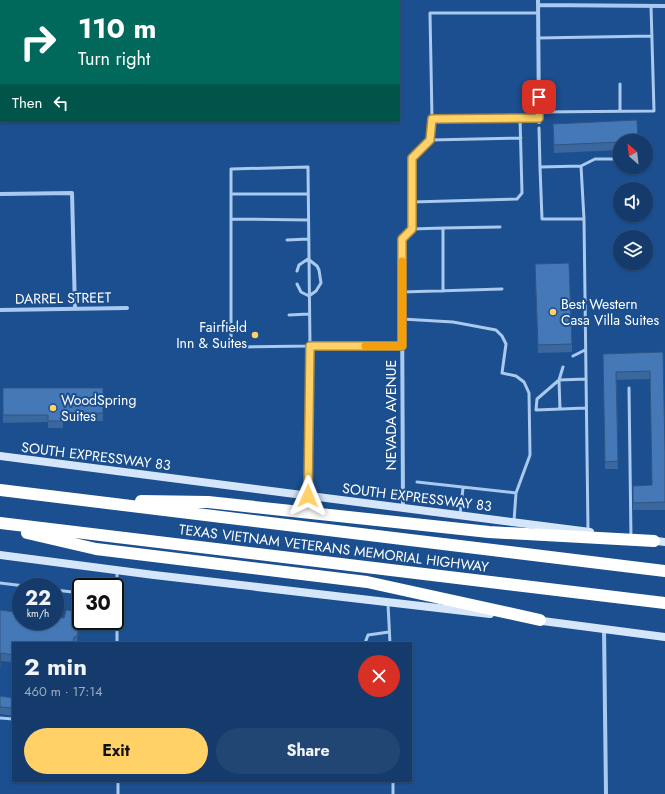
<!DOCTYPE html>
<meta charset="utf-8">
<style>
body{margin:0;font-family:Jost,sans-serif;background:#214673;color:#f1f3f6;height:100vh;display:flex;flex-direction:column;font-size:15px;white-space:nowrap}
*{box-sizing:border-box;margin:0}
p{font-size:13px;color:#9dadc1}
.icon{flex:none;width:22px;height:22px;fill:none;stroke:currentColor;stroke-width:2;stroke-linecap:round;stroke-linejoin:round}
.map{position:relative;flex:1;overflow:hidden}
.details{position:absolute;left:12px;top:642px;width:400px;height:140px;display:flex;flex-direction:column;background:#143b6b;border-radius:0px;box-shadow:0 1px 3px #0004,0 0 0 1px #33557e}
.details>*{flex:none}
.banner{position:absolute;left:0px;top:0px;width:400px;height:122px;box-shadow:0 1px 3px #0004,0 0 0 1px #33557e;background:#00695c;color:#fff;overflow:hidden}
.needle{width:26px;rotate:332deg}
.tools{position:absolute;left:613px;top:134px;display:grid;gap:8px}
.tools a{display:grid;place-items:center;width:40px;height:40px;border-radius:50%;background:#143b6b;box-shadow:0 1px 3px #0004,0 0 0 1px #33557e;font-size:20px}
.speed{position:absolute;left:12px;top:578px;display:flex;gap:8px;font-size:20px;font-weight:700;text-align:center}
.speed>*{display:grid;place-content:center;width:52px;height:52px;border-radius:50%;background:#143b6b;box-shadow:0 1px 3px #0004,0 0 0 1px #33557e;line-height:1}
.speed small{font-size:10px;font-weight:400}
.speed .limit{border:2px solid #111;border-radius:6px;background:#fff;color:#111}
.pin{position:absolute;display:grid;place-items:center;width:34px;height:34px;color:#fff;margin:-17px;border-radius:8px;box-shadow:0 2px 6px #0006}
.me{position:absolute;width:44px;margin:-22px;rotate:1deg;stroke-linejoin:round;filter:drop-shadow(0 0 3px #0008)}
.turn{display:flex;align-items:center;gap:14px;height:84px;padding:0 12px;font-size:18px}
.turn .icon{width:52px;height:52px;stroke-width:2.5}
.turn b{display:block;font-size:28px;line-height:34px}
.then{display:flex;align-items:center;height:38px;padding:0 12px;background:#0003;gap:8px;font-size:15px}
.round{display:grid;place-items:center;flex:none;width:42px;height:42px;border-radius:21px;background:#214673}
.overview{display:flex;align-items:center;justify-content:space-between;height:68px;padding:0 12px}
h1{font-size:24px;font-weight:700;line-height:30px}
.cta{display:flex;gap:8px;margin-top:auto;padding:8px 12px}
.cta a{flex:1;height:46px;border-radius:24px;background:#ffd166;color:#111;font-size:16px;font-weight:700;line-height:46px;text-align:center}
.cta a+a{background:#214673;color:#f1f3f6}
.map>svg:first-child{display:block}
</style>
<div class="map">
<svg width="665" height="794" viewBox="0 0 665 794">
<rect width="100%" height="100%" fill="#1b4f8f"/>
<g fill="none" stroke-linecap="round" stroke-linejoin="round">
<!-- lane -->
<path stroke="#a9c9ee" stroke-width="3" d="M538,13H430L432,119L539,118
M0,24H1
M538,38L652,36
M0,50L1,49
M620,84V111
M539,112L654,111L651,6
M432,119L430,140L412,157V202L517,199L522,193L520,118
M539,128L540,167
M430,140L521,138
M581,166L595,159H620
M231,194H308
M412,202V229L443,228
M231,219V169L308,167L310,346L237,347L231,337V219L308,220
M584,219H542L540,167L581,166L584,219L588,530
M287,240L308,239
M297,271L299,265L308,259L317,266L319,270L321,283L316,291L309,296L301,292L297,284
M443,291V228L500,227
M402,292L502,289
M289,315L309,314
M402,319L453,322L496,330L502,336L506,344L502,373L516,376L524,382L529,393L530,455L516,493
M573,356L585,350
M586,379L559,380L537,399L536,410L586,408
M629,388L631,538
M560,409L559,380L563,367
M417,482L516,493L514,521
M460,514L463,488
M117,571V643
M0,583L33,587
M55,590L81,593
M388,604L390,643
M365,643L368,635L389,632
M0,718L13,719
M118,781V794
M393,794V781"/>
<!-- street -->
<path stroke="#a9c9ee" stroke-width="4" d="M286,0V1
M538,0L539,122
M538,5L665,6
M0,194L72,193L75,309
M0,310L127,308
M308,496L310,346H402
M403,508L402,292L403,239L412,229
M604,628L606,794"/>
<!-- secondary -->
<path stroke="#d6e6fa" stroke-width="8" d="M0,456L590,532
M649,540L665,542
M0,555L154,575L490,614
M535,620L665,637"/>
<!-- highway -->
<path stroke="#fff" stroke-width="12" d="M0,490L665,571
M141,501L208,502L489,532L654,541
M0,523L665,603
M27,533L96,549L367,582L540,620"/>
</g>
<!-- wall -->
<path fill="#3a679d" d="M553,131L620,141V150L554,153Z
M535,272L572,344V352L538,353Z
M663,352L665,452V510H633V486L652,485L650,379L617,380L618,469H605L603,354Z
M3,388H103V421H63V428H48V422L3,423Z
M0,610L76,619L80,627L77,643H13V662L1,661L0,670Z
M0,696L13,698V716L0,714Z"/>
<!-- shaded-wall -->
<path fill="#305480" d="M80,620V627L77,643V636Z
M1,653V661L0,670V662Z"/>
<!-- building -->
<path fill="#4478b7" stroke="#305480" d="M637,120L638,141H620V142L554,145L553,124Z
M569,263L572,344L538,345L535,264Z
M663,352L665,452V502L633,503V486L652,485L650,371L616,372L618,461L605,462L603,354Z
M3,388H103V413L63,414V421H48V415H3Z
M0,610L21,613V621H55V617L64,618L66,610L76,611L75,619L80,620L77,636L74,637L73,643H13V655L1,653L0,662Z
M0,696L13,698V708L0,707Z"/>
<g fill="none" stroke-linecap="round" stroke-linejoin="round">
<!-- route casing -->
<g stroke="#a68842" stroke-width="10">
<path id="route" d="M308,496L310,346H402V239L412,229V158L430,140L432,119L539,118V97"/>
</g>
<!-- route -->
<use href="#route" stroke="#ffd166" stroke-width="7"/>
<!-- slow -->
<path stroke="#f59e0b" stroke-width="7" d="M365,346H402V261"/>
</g>
<!-- markers -->
<g fill="#ffd166" stroke="#1b4f8f" stroke-width="1.5">
<circle cx="553" cy="312" r="4"/>
<circle cx="255" cy="335" r="4"/>
<circle cx="53" cy="408" r="4"/>
</g>
<g text-anchor="middle" dominant-baseline="central" stroke-width="4" stroke-linejoin="round" paint-order="stroke">
<!-- street labels -->
<g font-size="14" fill="#fff" stroke="#1b4f8f">
<text transform="translate(63 298) rotate(-1)">DARREL STREET</text>
<text transform="translate(391 415) rotate(-90)">NEVADA AVENUE</text>
<text transform="translate(96 456) rotate(7)">SOUTH EXPRESSWAY 83</text>
<text transform="translate(417 497) rotate(7)">SOUTH EXPRESSWAY 83</text>
<text transform="translate(334 548) rotate(7)">TEXAS VIETNAM VETERANS MEMORIAL HIGHWAY</text>
</g>
<!-- poi labels -->
<g font-size="14" fill="#fff" stroke="#1b4f8f" text-anchor="start">
<text x="561" y="304">Best Western<tspan x="561" dy="16">Casa Villa Suites</tspan></text>
<text x="247" y="327" text-anchor="end">Fairfield<tspan x="247" dy="16">Inn &amp; Suites</tspan></text>
<text x="61" y="400">WoodSpring<tspan x="61" dy="16">Suites</tspan></text>
</g>
</g>
</svg>
<div class="tools">
<a><svg class="needle" viewBox="-14 -14 28 28"><path d="M0-13l5 13h-10z" fill="#e53935"/><path d="M0 13l5-13h-10z" fill="#9dadc1"/></svg></a>
<a><svg class="icon" aria-label="sound" viewBox="0 0 24 24"><path d="M4 9h4l5-4v14l-5-4H4zM17 9q2 3 0 6"/></svg></a>
<a><svg class="icon" aria-label="layers" viewBox="0 0 24 24"><path d="M12 4l9 5-9 5-9-5zM3 14l9 5 9-5"/></svg></a>
</div>
<div class="speed"><div>22<small>km/h</small></div><div class="limit">30</div></div>
<div class="pin" style="left:539px;top:97px;background:#d93025"><svg class="icon" aria-label="arrive" viewBox="0 0 24 24"><path d="M6 21V4h12l-3 4 3 4H6"/></svg></div>
<svg class="me" style="left:308px;top:496px" viewBox="-20 -20 40 40"><path d="M0-17L14 15 0 8-14 15z" fill="#ffd166" stroke="#fff" stroke-width="4"/></svg>
<div class="banner">
<div class="turn"><svg class="icon" aria-label="right" viewBox="0 0 24 24"><path d="M7 20v-9h11M14 6l5 5-5 5"/></svg><div><b>110 m</b>Turn right</div></div>
<div class="then">Then<svg class="icon" aria-label="left" viewBox="0 0 24 24"><path d="M17 20v-9H6M10 6l-5 5 5 5"/></svg></div>
</div>
<section class="details">
<div class="overview"><div><h1>2 min</h1><p>460 m · 17:14</p></div><a class="round" style="background:#d93025;color:#fff"><svg class="icon" aria-label="close" viewBox="0 0 24 24"><path d="M6 6l12 12M18 6L6 18"/></svg></a></div>
<div class="cta"><a>Exit</a><a>Share</a></div>
</section>
</div>
